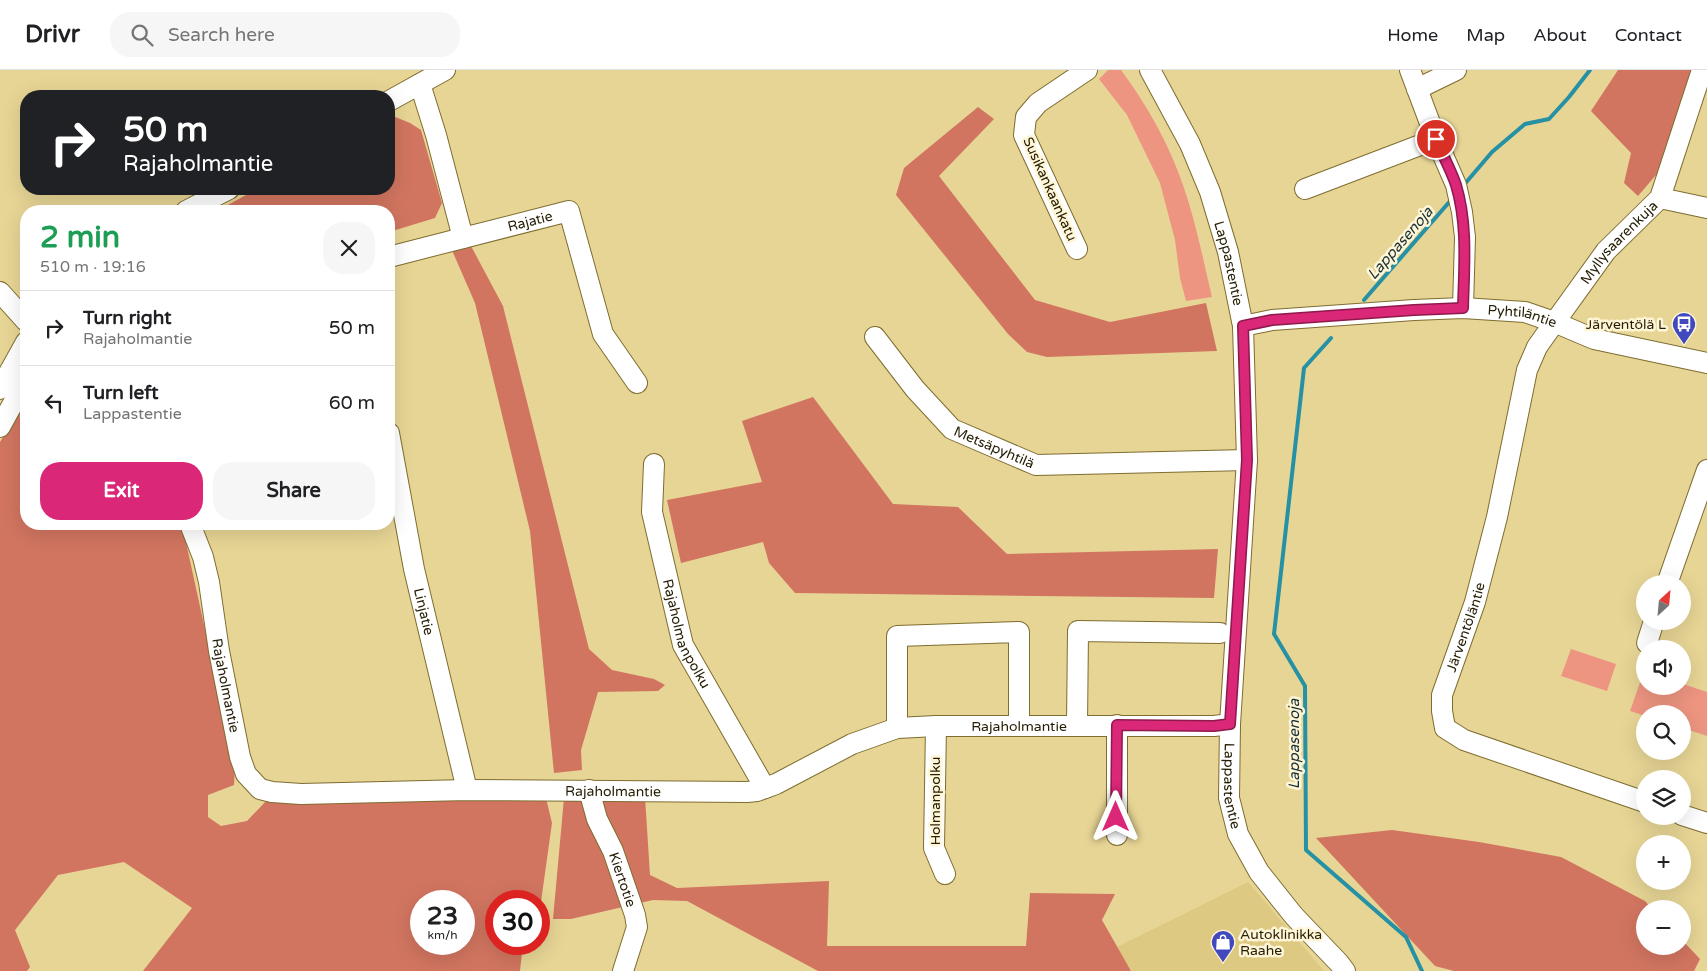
<!DOCTYPE html>
<meta charset="utf-8">
<style>
body{margin:0;font-family:"Varela Round",sans-serif;background:#f6f6f6;color:#202124;height:100vh;display:flex;flex-direction:column;font-size:19px;white-space:nowrap}
*{box-sizing:border-box;margin:0}
p{font-size:16px;color:#757577}
.icon{flex:none;width:28px;height:28px;fill:none;stroke:currentColor;stroke-width:2;stroke-linecap:round;stroke-linejoin:round}
.map{position:relative;flex:1;overflow:hidden}
.details{position:absolute;left:20px;top:135px;width:375px;height:325px;display:flex;flex-direction:column;background:#fff;border-radius:20px;box-shadow:0 5px 20px #0002}
.details>*{flex:none}
.hud{position:absolute;left:20px;top:20px;width:375px;height:105px;border-radius:20px;box-shadow:0 5px 20px #0002;background:#202124;color:#fff;overflow:hidden}
.needle{width:32px;rotate:26deg}
.tools{position:absolute;left:1636px;top:505px;display:grid;gap:10px}
.tools a{display:grid;place-items:center;width:55px;height:55px;border-radius:50%;background:#fff;box-shadow:0 5px 20px #0002;font-size:25px}
.speed{position:absolute;left:410px;top:820px;display:flex;gap:10px;font-size:25px;font-weight:700;text-align:center}
.speed>*{display:grid;place-content:center;width:65px;height:65px;border-radius:50%;background:#fff;box-shadow:0 5px 20px #0002;line-height:1}
.speed small{font-size:12px;font-weight:400}
.speed .limit{border:8px solid #d22;background:#fff;color:#111}
.pin{position:absolute;display:grid;place-items:center;width:42px;height:42px;color:#fff;margin:-21px;border:2px solid #fff;border-radius:50%;box-shadow:0 1px 5px #0007}
.me{position:absolute;width:55px;margin:-28px;rotate:0deg;stroke-linejoin:round;filter:drop-shadow(0 0 4px #0008)}
.turn{display:flex;align-items:center;gap:18px;height:105px;padding:0 20px;font-size:22px}
.turn .icon{width:65px;height:65px;stroke-width:2.5}
.turn b{display:block;font-size:35px;line-height:42px}
.round{display:grid;place-items:center;flex:none;width:52px;height:52px;border-radius:20px;background:#f6f6f6}
.head{display:flex;align-items:center;justify-content:space-between;height:85px;padding:0 20px}
h1{font-size:30px;font-weight:700;line-height:38px;color:#1e9e55}
.primary-button{display:flex;gap:10px;margin-top:auto;padding:10px 20px}
.primary-button a{flex:1;height:58px;border-radius:20px;background:#db2777;color:#fff;font-size:20px;font-weight:700;line-height:58px;text-align:center}
.primary-button a+a{background:#f6f6f6;color:#202124}
ul{padding:0;list-style:none}
li{display:flex;align-items:center;gap:15px;height:75px;padding:0 20px;border-top:1px solid #e0e0e0}
li div{flex:1}
li b{display:block;font-size:19px}
li em{font-style:normal}
header{display:flex;align-items:center;gap:30px;box-sizing:border-box;height:70px;padding:0 25px;background:#fff;border-bottom:1px solid #e0e0e0}
header strong{font-size:24px}
nav{display:flex;gap:28px;margin-inline-start:auto;font-size:18px}
.search{width:350px;height:45px;background:#f6f6f6;display:flex;align-items:center;gap:12px;box-sizing:border-box;padding:0 18px;border-radius:20px;color:#757577;font-size:19px}
.map>svg:first-child{display:block}
</style>
<header>
<strong>Drivr</strong>
<div class="search"><svg class="icon" aria-label="search" viewBox="0 0 24 24"><circle cx="10" cy="10" r="6"/><path d="M15 15l6 6"/></svg>Search here</div>
<nav><a>Home</a><a>Map</a><a>About</a><a>Contact</a></nav>
</header>
<div class="map">
<svg width="1707" height="901" viewBox="0 0 1707 901">
<rect width="100%" height="100%" fill="#e7d595"/>
<!-- built -->
<path fill="#dec982" d="M1248,812L1324,901H1131L1117,877Z"/>
<!-- green -->
<path fill="#ed9581" d="M1108,0H1121C1147,35 1169,74 1183,115C1196,152 1203,190 1212,227L1186,231L1180,208L1175,170L1160,113L1127,45L1099,9Z
M1571,579L1616,594L1607,621L1561,606Z
M1644,601H1645V616H1682L1683,614L1707,622V666L1683,658L1682,644H1645V646L1630,641Z"/>
<!-- forest -->
<path fill="#d17560" fill-rule="evenodd" d="M1618,0H1693L1662,98L1638,126L1624,113L1631,83L1591,41Z
M978,37L994,49L939,106L1035,230L1110,252L1206,233L1217,281L1047,287L1027,282L1008,264L896,125L904,98Z
M393,46L410,53L421,60L442,133L435,148L389,162V141H217L257,119H389V47Z
M471,176L503,236L589,579L612,600L654,609L665,615L658,621L598,622L581,680L582,700L554,703L530,461L475,233L451,178Z
M813,327L893,434L958,437L1007,484L1218,479L1214,528L795,523L769,493L763,472L681,493L667,430L762,412L742,351Z
M26,330V454H182L235,697L234,715L208,725V747L221,756L247,751L266,731L545,724L552,753L539,846V831H496V874H523L520,901H143L192,838L124,792L58,805L15,860L30,897L27,901H0V372ZM421,831H464V874H421Z
M645,727L650,805L677,818L829,811L827,876H1026L1030,823L1115,824L1102,850L1131,901H818L687,831L653,830L571,849H553L564,728Z
M1392,760L1479,772L1561,787L1645,831L1652,839H1645V876H1682L1683,871L1700,889L1694,901H1454L1435,896L1316,768Z"/>
<g fill="none" stroke-linecap="round" stroke-linejoin="round">
<!-- stream -->
<path stroke="#2691a5" stroke-width="4" d="M1463,116L1492,82L1525,54L1549,49L1569,27L1590,0
M1364,230L1451,130
M1331,268L1304,298L1274,564L1305,616L1306,780L1406,867L1422,901"/>
<!-- minor casing -->
<g stroke="#7e6d30" stroke-width="22">
<g id="minor">
<path id="s1" d="M1150,0L1190,74L1210,122L1228,182L1243,256L1247,390L1230,654L1229,728L1238,764L1259,802L1294,846L1339,893L1345,901"/>
<path d="M1410,0L1436,69L1456,115L1462,142L1465,167L1463,238"/>
<path id="s2" d="M420,14L436,65L463,168L569,141L603,264L637,313"/>
<path d="M1417,19L1456,0"/>
<path d="M389,31L445,0"/>
<path d="M1305,119L1436,69"/>
<path d="M1660,128L1707,138"/>
<path d="M186,141L229,119"/>
<path d="M1077,179L1024,65L1026,47L1038,33L1087,0"/>
<path d="M389,187L463,168"/>
<path d="M0,222L26,251"/>
<path id="s3" d="M1243,256L1272,250L1414,240L1463,238L1525,242L1554,252L1594,269L1707,293"/>
<path id="s4" d="M875,267L915,319L952,359L1036,395L1247,390"/>
<path d="M0,319L26,272"/>
<path d="M0,357L26,310"/>
<path id="s5" d="M389,363L414,499L467,720"/>
<path id="s6" d="M654,394L652,442L683,575L765,718"/>
<path id="s7" d="M190,454L203,487L209,512L219,581L240,687L246,704L260,719L272,722L301,724L467,720L747,722L757,721L776,714L852,674L883,663L897,658L936,656H1214L1230,654"/>
<path d="M1667,514L1707,400"/>
<path d="M1647,573L1654,551"/>
<path d="M1077,655L1078,561L1220,563"/>
<path d="M936,656L934,778L945,804"/>
<path d="M897,658V566L1019,562V655"/>
<path id="s8" d="M589,720L597,749L613,781L635,845L637,857L623,901"/>
<path id="s9" d="M1645,732L1464,670L1445,658L1442,641V625L1475,532L1497,447L1527,300L1537,277L1544,267L1606,181L1660,128L1702,0"/>
<path d="M1682,745L1707,753"/>
<path d="M1117,765V655"/>
</g>
</g>
<!-- minor -->
<use href="#minor" stroke="#fff" stroke-width="20"/>
</g>
<g fill="none" stroke-linecap="round" stroke-linejoin="round">
<!-- route casing -->
<g stroke="#8e194d" stroke-width="12">
<path id="route" d="M1116,747L1117,655L1214,656L1230,654L1247,390L1243,256L1272,250L1414,240L1463,238C1464,197 1468,155 1456,115C1451,100 1442,84 1436,69"/>
</g>
<!-- route -->
<use href="#route" stroke="#db2777" stroke-width="9"/>
</g>
<!-- icons -->
<defs>
<g id="bus-pin" transform="scale(1.25)"><path d="M0 17L-7.5 6A9.5 9.5 0 1 1 7.5 6Z" fill="#4149be" stroke="#fff6d7"/><path d="M-5-6H5V4H4V6H2V4H-2V6H-4V4H-5ZM-3.5-4V0h7V-4ZM-3.5 1.2v1.5H-2V1.2ZM2 1.2v1.5H3.5V1.2Z" fill="#fff"/></g>
<g id="shop-pin" transform="scale(1.25)"><path d="M0 17L-7.5 6A9.5 9.5 0 1 1 7.5 6Z" fill="#4149be" stroke="#fff6d7"/><path d="M-5-2.5h2.3a2.7 3.5 0 0 1 5.4 0H5L5.5 6h-11ZM-1.5-2.5h3a1.5 2.3 0 0 0-3 0Z" fill="#fff"/></g>
</defs>
<g fill-rule="evenodd">
<use href="#bus-pin" x="1684" y="254"/>
<use href="#shop-pin" x="1223" y="872"/>
</g>
<g text-anchor="middle" dominant-baseline="central" stroke-width="5" stroke-linejoin="round" paint-order="stroke">
<!-- street labels -->
<g font-size="14" fill="#251e05" stroke="#fff6d7">
<text transform="translate(1050 119) rotate(66)">Susikankaankatu</text>
<text stroke="none"><textPath href="#s2" startOffset="229">Rajatie</textPath></text>
<text stroke="none"><textPath href="#s9" startOffset="742">Myllysaarenkuja</textPath></text>
<text stroke="none"><textPath href="#s1" startOffset="210">Lappastentie</textPath></text>
<text stroke="none"><textPath href="#s3" startOffset="281">Pyhtiläntie</textPath></text>
<text stroke="none"><textPath href="#s4" startOffset="166">Metsäpyhtilä</textPath></text>
<text stroke="none"><textPath href="#s5" startOffset="182">Linjatie</textPath></text>
<text stroke="none"><textPath href="#s9" startOffset="319">Järventöläntie</textPath></text>
<text stroke="none"><textPath href="#s6" startOffset="175">Rajaholmanpolku</textPath></text>
<text stroke="none"><textPath href="#s7" startOffset="166">Rajaholmantie</textPath></text>
<text stroke="none"><textPath href="#s7" startOffset="1051">Rajaholmantie</textPath></text>
<text stroke="none"><textPath href="#s1" startOffset="735">Lappastentie</textPath></text>
<text stroke="none"><textPath href="#s7" startOffset="631">Rajaholmantie</textPath></text>
<text transform="translate(935 731) rotate(-90)">Holmanpolku</text>
<text stroke="none"><textPath href="#s8" startOffset="96">Kiertotie</textPath></text>
</g>
<!-- poi labels -->
<g font-size="14" fill="#251e05" stroke="#fff6d7" text-anchor="end">
<text x="1666" y="254">Järventölä L</text>
<text x="1240" y="864" text-anchor="start">Autoklinikka<tspan x="1240" dy="16">Raahe</tspan></text>
</g>
<!-- water labels -->
<g font-size="15" font-style="italic" fill="#193035" stroke="#fff6d7">
<text transform="translate(1400 173) rotate(-49)">Lappasenoja</text>
<text transform="translate(1294 674) rotate(-90)">Lappasenoja</text>
</g>
</g>
</svg>
<div class="tools">
<a><svg class="needle" viewBox="-14 -14 28 28"><path d="M0-13l5 13h-10z" fill="#e53935"/><path d="M0 13l5-13h-10z" fill="#757577"/></svg></a>
<a><svg class="icon" aria-label="sound" viewBox="0 0 24 24"><path d="M4 9h4l5-4v14l-5-4H4zM17 9q2 3 0 6"/></svg></a>
<a><svg class="icon" aria-label="search" viewBox="0 0 24 24"><circle cx="10" cy="10" r="6"/><path d="M15 15l6 6"/></svg></a>
<a><svg class="icon" aria-label="layers" viewBox="0 0 24 24"><path d="M12 4l9 5-9 5-9-5zM3 14l9 5 9-5"/></svg></a>
<a>+</a>
<a>−</a>
</div>
<div class="speed"><div>23<small>km/h</small></div><div class="limit">30</div></div>
<div class="pin" style="left:1436px;top:69px;background:#d93025"><svg class="icon" aria-label="arrive" viewBox="0 0 24 24"><path d="M6 21V4h12l-3 4 3 4H6"/></svg></div>
<svg class="me" style="left:1116px;top:747px" viewBox="-20 -20 40 40"><path d="M0-17L14 15 0 8-14 15z" fill="#db2777" stroke="#fff" stroke-width="4"/></svg>
<div class="hud">
<div class="turn"><svg class="icon" aria-label="right" viewBox="0 0 24 24"><path d="M7 20v-9h11M14 6l5 5-5 5"/></svg><div><b>50 m</b>Rajaholmantie</div></div>
</div>
<section class="details">
<div class="head"><div><h1>2 min</h1><p>510 m · 19:16</p></div><a class="round"><svg class="icon" aria-label="close" viewBox="0 0 24 24"><path d="M6 6l12 12M18 6L6 18"/></svg></a></div>
<ul>
<li><svg class="icon" aria-label="right" viewBox="0 0 24 24"><path d="M7 20v-9h11M14 6l5 5-5 5"/></svg><div><b>Turn right</b><p>Rajaholmantie</p></div><em>50 m</em></li>
<li><svg class="icon" aria-label="left" viewBox="0 0 24 24"><path d="M17 20v-9H6M10 6l-5 5 5 5"/></svg><div><b>Turn left</b><p>Lappastentie</p></div><em>60 m</em></li>
</ul>
<div class="primary-button"><a>Exit</a><a>Share</a></div>
</section>
</div>
